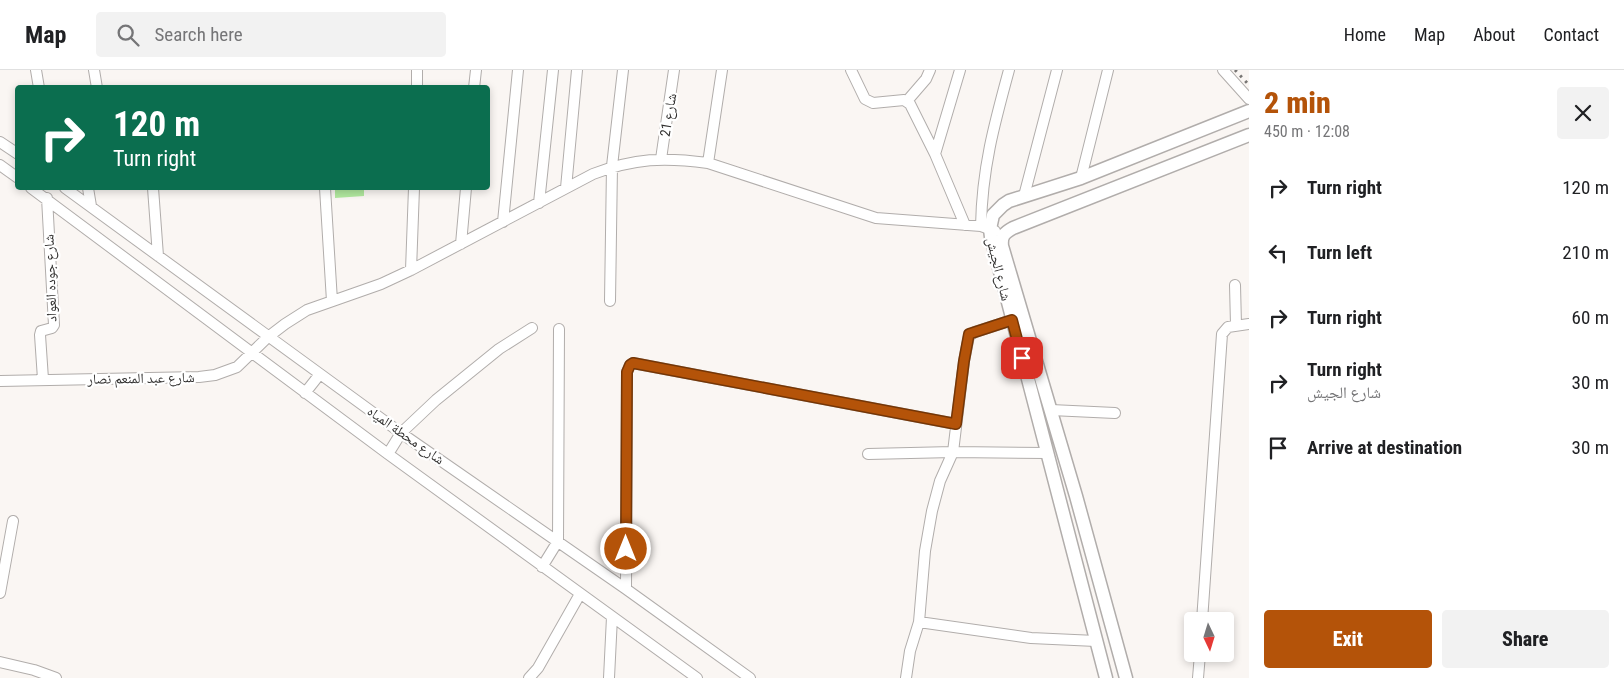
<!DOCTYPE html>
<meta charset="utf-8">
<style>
body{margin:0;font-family:"Roboto Condensed","Noto Naskh Arabic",sans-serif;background:#f2f2f2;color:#202124;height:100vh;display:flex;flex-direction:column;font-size:19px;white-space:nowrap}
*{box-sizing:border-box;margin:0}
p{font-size:16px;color:#757577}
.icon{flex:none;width:28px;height:28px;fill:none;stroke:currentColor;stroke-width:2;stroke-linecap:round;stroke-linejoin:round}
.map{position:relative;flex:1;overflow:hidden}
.details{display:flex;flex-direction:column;background:#fff;width:375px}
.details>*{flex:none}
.guide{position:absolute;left:15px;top:15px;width:475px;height:105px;border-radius:5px;box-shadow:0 2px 8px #0003;background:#0b6e4f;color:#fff;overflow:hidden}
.needle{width:32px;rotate:176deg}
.buttons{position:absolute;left:1184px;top:542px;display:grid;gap:10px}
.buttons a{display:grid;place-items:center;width:50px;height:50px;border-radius:5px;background:#fff;box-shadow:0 2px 8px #0003;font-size:25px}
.pin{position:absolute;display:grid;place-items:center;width:42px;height:42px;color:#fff;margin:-21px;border-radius:10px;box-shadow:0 2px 8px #0006}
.me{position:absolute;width:55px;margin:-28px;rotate:0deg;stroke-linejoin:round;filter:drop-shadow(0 0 4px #0008)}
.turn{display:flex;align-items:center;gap:18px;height:105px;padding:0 15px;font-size:22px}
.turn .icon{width:65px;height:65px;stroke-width:2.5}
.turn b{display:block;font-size:35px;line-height:42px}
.round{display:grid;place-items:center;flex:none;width:52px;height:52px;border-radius:5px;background:#f2f2f2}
.head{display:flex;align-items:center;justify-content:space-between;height:85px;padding:0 15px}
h1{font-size:30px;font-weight:800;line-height:38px;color:#b45309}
.button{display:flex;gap:10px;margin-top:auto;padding:10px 15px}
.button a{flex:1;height:58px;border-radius:5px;background:#b45309;color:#fff;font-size:20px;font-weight:800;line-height:58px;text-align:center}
.button a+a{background:#f2f2f2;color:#202124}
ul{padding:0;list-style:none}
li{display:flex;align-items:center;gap:15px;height:65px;padding:0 15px}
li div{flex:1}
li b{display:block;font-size:19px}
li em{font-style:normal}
header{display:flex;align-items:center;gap:30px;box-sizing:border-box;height:70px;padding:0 25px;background:#fff;border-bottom:1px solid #e0e0e0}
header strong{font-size:24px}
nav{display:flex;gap:28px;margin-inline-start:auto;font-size:18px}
.search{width:350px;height:45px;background:#f2f2f2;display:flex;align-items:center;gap:12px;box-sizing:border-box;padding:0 18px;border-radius:5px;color:#757577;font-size:19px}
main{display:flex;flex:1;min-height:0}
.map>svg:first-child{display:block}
</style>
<header>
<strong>Map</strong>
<div class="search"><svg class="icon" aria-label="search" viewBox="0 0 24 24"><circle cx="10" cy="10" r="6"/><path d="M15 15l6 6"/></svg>Search here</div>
<nav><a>Home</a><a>Map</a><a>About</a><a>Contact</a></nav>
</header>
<main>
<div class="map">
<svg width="1249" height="608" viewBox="0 0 1249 608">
<rect width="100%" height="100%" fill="#faf6f3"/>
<!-- green -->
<path fill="#b0e89e" d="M335,118H364V126L335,128Z"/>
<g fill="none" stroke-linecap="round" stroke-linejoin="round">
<!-- minor casing -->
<g stroke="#b1adab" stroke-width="12">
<path id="minor" d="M36,0L39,18
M94,0L97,18
M851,0L865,29L873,33L904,30L910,34L935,84L965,155
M1223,0L1249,29
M417,18V0
M474,18L476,0
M907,31L926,9L930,0
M0,72L18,84
M935,84L960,0
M661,89L674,0
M708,93L722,0
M0,95L18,108
M1081,108L1108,0
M31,118L388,384L697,608
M65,118L401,363L626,519L750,608
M88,118L91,136
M153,118L158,186
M325,118L332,231
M566,118L577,0
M1024,126L1057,0
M539,133L553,0
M503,152L518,0
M981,156C982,99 994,55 1009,0
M461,174L466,118
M411,200L414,118
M1235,215L1236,255
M610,231L612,96L623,0
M43,309L40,265L41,261L52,258L54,255L47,128
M0,311L199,307L215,305L237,297L268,267L285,254L307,240L381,214L411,200L593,104C635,88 664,87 708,93L876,148L981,156L995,161
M305,323L320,304
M1051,340L1115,343
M388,384L401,363L436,330L499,279L532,258
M868,384L953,382L1047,383
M542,497L558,471L559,259
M626,519L627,302L630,295L633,293L956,354
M0,523L13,451
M1202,551L1222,264L1228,257L1249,254
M919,552L1031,568L1096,571
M0,592L34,600L56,608
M529,608L538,598L580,524
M609,608L612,547
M906,608L910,581L919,552L925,481L932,441L940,411L953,382L964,291L969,266L975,262L1012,250
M1198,608L1200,584"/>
</g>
<!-- major casing -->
<g stroke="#b1adab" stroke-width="15">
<path id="major" d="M1106,608L991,167L990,159L993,145L1003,135L1009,131L1081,108L1249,41
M1126,608L1076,426L1002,176C1001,166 1004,163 1013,158L1249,65"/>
</g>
<!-- minor -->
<use href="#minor" stroke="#fff" stroke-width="10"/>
<!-- major -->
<use href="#major" stroke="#fff" stroke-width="12"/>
<!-- rail -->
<path stroke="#787674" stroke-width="3" stroke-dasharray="2.5 5" stroke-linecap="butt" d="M1235,0L1249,15"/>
</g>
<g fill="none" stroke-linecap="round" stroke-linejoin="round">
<!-- route casing -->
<g stroke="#753606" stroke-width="12">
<path id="route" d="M626,479L627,302L630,295L633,293L956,354L964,291L969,264L1012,250L1022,288"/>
</g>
<!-- route -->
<use href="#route" stroke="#b45309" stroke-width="9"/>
</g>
<g text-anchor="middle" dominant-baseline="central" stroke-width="4.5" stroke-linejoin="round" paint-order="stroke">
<!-- street labels -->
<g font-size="14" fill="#302f2e" stroke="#fff">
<text transform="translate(668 45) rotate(-81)">شارع 21</text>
<text transform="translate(999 199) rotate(76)">شارع الجيش</text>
<text transform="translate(50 208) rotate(-92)">شارع جوده العواد</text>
<text transform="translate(141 308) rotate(-1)">شارع عبد المنعم نصار</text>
<text transform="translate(406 365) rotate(35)">شارع محطة المياه</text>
</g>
</g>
</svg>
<div class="buttons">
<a><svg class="needle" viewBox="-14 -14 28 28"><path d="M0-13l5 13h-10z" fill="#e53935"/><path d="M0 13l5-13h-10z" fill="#757577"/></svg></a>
</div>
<div class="pin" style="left:1022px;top:288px;background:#d93025"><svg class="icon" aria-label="arrive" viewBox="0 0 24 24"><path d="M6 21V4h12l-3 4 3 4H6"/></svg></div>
<svg class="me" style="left:626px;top:479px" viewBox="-20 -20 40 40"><circle r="17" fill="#b45309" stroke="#fff" stroke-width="3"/><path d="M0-11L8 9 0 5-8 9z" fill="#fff"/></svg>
<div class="guide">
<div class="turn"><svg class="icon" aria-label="right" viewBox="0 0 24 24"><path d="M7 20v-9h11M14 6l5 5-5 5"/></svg><div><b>120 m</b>Turn right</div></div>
</div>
</div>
<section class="details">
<div class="head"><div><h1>2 min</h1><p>450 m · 12:08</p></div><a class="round"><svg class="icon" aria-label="close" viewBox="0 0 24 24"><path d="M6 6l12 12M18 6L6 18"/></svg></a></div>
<ul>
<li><svg class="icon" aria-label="right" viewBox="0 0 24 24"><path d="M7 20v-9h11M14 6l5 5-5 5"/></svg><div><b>Turn right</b></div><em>120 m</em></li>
<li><svg class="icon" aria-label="left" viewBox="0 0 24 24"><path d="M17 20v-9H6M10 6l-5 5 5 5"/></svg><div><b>Turn left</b></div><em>210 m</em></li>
<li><svg class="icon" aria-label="right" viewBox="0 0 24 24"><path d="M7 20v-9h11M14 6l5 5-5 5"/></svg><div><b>Turn right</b></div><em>60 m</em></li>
<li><svg class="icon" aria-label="right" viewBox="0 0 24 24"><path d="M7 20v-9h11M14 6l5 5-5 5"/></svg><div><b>Turn right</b><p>شارع الجيش</p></div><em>30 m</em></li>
<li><svg class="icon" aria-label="arrive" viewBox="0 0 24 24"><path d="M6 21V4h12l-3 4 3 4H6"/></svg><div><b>Arrive at destination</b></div><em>30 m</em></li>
</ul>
<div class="button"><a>Exit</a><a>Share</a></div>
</section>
</main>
